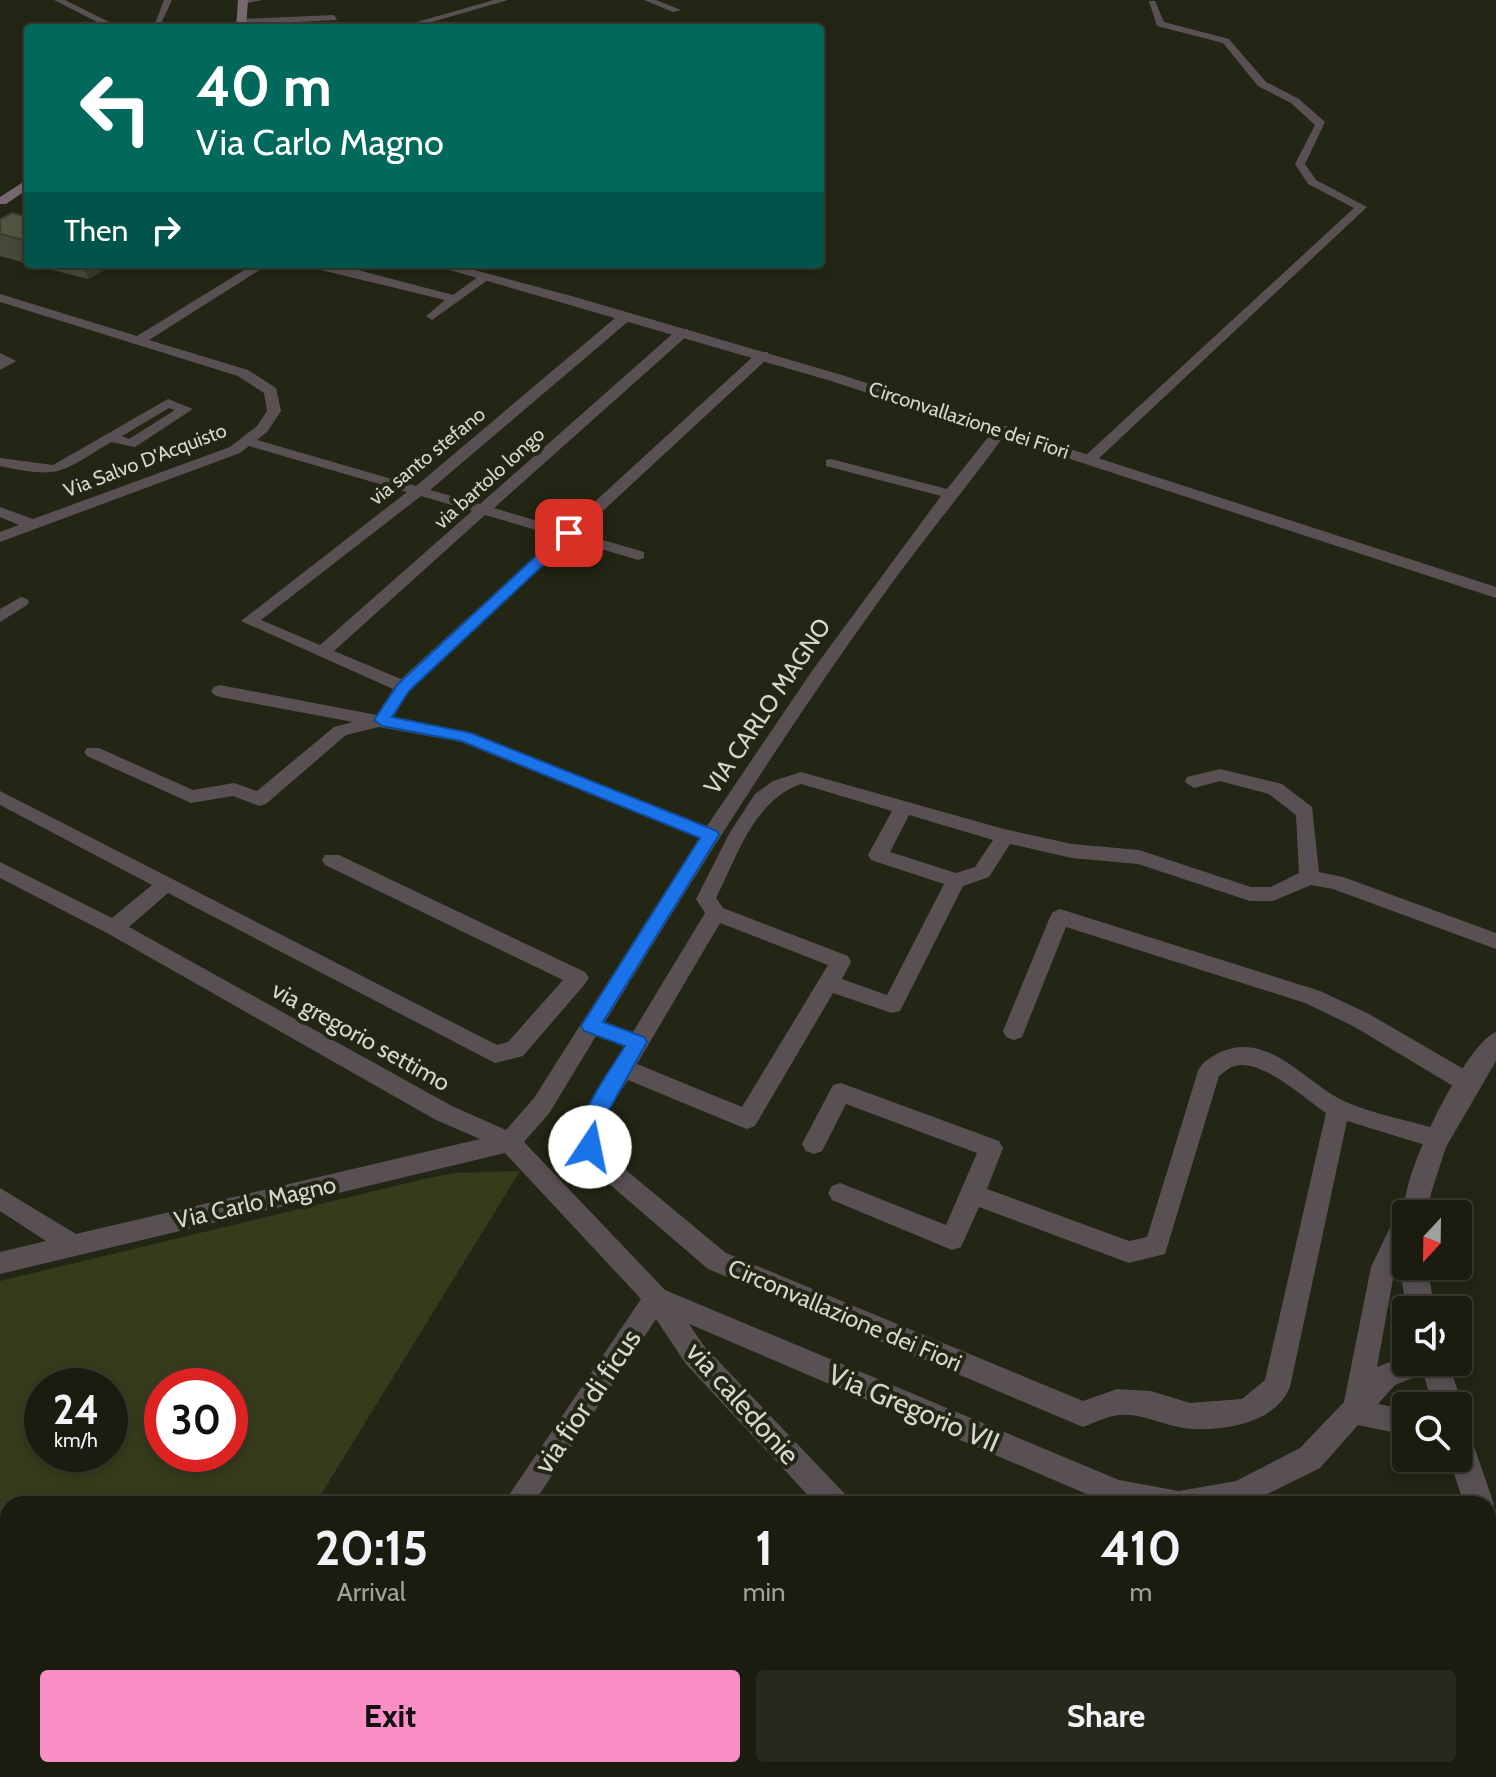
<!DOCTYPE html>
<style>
body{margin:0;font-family:Cabin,sans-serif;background:#27291d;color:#f1f3f6;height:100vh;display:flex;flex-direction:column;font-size:30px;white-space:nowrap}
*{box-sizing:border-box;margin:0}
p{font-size:26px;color:#9fa19e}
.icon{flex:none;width:44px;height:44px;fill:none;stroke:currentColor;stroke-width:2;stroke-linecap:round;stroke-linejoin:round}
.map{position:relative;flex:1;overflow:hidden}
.side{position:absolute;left:0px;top:1496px;width:1496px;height:282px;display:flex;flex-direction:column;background:#1a1c0f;border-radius:24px 24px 0 0;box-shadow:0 4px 12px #0003,0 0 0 2px #383a2f}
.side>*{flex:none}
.hud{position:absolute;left:24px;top:24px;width:800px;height:244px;border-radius:8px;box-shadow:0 4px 12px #0003,0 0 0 2px #383a2f;background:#00695c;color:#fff;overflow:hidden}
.needle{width:52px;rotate:202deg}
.tools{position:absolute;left:1392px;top:1200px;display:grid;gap:16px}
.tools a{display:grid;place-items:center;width:80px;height:80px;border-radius:8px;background:#1a1c0f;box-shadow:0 4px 12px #0003,0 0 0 2px #383a2f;font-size:40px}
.speed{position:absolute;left:24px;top:1368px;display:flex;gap:16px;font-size:40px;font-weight:700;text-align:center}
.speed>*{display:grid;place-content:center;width:104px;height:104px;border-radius:50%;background:#1a1c0f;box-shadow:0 4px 12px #0003,0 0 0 2px #383a2f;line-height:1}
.speed small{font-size:20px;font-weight:400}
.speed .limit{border:12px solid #d22;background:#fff;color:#111}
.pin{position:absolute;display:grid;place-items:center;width:68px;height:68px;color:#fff;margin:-34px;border-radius:16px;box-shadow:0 4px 12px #0006}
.me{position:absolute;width:88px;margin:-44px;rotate:11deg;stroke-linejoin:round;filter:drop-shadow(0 0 6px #0008)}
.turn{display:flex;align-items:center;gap:28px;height:168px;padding:0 40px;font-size:36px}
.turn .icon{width:104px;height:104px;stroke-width:2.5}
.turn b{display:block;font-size:56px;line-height:68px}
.then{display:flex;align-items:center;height:76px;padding:0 40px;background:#0003;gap:16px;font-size:30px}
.eta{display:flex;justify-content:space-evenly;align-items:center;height:136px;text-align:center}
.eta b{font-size:48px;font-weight:800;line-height:56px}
.cta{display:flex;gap:16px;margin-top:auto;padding:16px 40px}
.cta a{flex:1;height:92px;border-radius:8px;background:#fa8fc6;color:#111;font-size:32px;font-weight:800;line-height:92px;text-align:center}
.cta a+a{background:#27291d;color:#f1f3f6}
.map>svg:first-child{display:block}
</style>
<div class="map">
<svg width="1496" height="1777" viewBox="0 0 1496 1777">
<rect width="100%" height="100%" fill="#232614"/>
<!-- green -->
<path fill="#363b1b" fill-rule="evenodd" d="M520,1171L315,1504H8V1602H0V1281L424,1179L455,1173ZM42,1386H110V1454H42ZM162,1386H230V1454H162Z
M8,1731V1770H150L146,1777H0V1733Z"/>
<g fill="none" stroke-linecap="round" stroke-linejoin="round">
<!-- minor -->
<path fill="#595054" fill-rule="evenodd" d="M54,0H65L121,28H109Z
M164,0H172L159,28H149L156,21Z
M262,0L243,4L239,1V0Z
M494,0H508L411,28H396Z
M644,0H656L681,10L673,12Z
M1149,1H1155L1164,22L1229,39L1266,82L1299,99L1325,122L1305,164L1316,180L1367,207L1095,462L1090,463L1083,459L1085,456L1354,208L1308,184L1295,164L1315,125L1291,103L1258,86L1223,43L1157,26Z
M334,15L337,20L241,25L236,22L241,19Z
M254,264H269L149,340L248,370L276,388L281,411L267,432L257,440L416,486L621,313H631V319L430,490L480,504L678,329H688V335L494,508L565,529L758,352H768V358L579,533L644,552V558L638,560L571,540L409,691L393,718L471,733L707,826L812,671L941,496L826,466V460L831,459L947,489L997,426H1007L1009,429C969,485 924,538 884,594C784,732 694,877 605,1022L633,1032L705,913L696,899L729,834L755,794L773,781L801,772L1004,829L1072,844L1139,850L1251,887H1271L1299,873L1296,815L1269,794L1220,781L1194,788L1185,782L1187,777L1220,769L1282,784L1312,807L1319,872L1343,877L1496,933V949L1333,889L1311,885L1273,901H1250L1138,864L1072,858L1010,844L989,877L963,886L900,1011L892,1013L833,993L755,1126L747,1129L739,1126L628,1080C613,1104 590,1129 609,1156L726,1253L1083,1401L1117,1389L1151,1391L1190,1403L1242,1399L1265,1380L1326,1113C1305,1099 1261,1058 1235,1066C1229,1067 1224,1073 1219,1076L1165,1254L1129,1263L979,1207L961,1247L952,1250L832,1200L828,1193L832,1186L840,1183L946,1225L977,1153L846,1104L822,1151L814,1154L806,1151L802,1144L833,1085L841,1083L999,1141L1003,1148L987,1189L1129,1241L1147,1237L1198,1071C1202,1062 1212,1056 1221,1052C1269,1030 1307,1085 1346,1102C1378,1116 1414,1121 1446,1132L1450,1139L1446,1146L1438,1149L1347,1121L1290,1387C1275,1423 1227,1430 1192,1429C1167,1428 1145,1413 1119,1415C1107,1416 1094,1423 1083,1427L708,1269L593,1170L578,1147L579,1123L624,1046L596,1036L550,1112L524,1142L665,1290L1119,1480L1179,1491L1236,1481L1300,1448L1344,1402L1371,1267L1397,1213L1406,1210L1415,1214H1406V1246L1395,1268L1377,1367L1406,1356V1362H1434L1430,1371L1395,1385L1378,1404L1406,1409V1435L1358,1425L1320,1468L1247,1504H1110L689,1324L704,1346L845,1494L849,1504H816L686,1364L656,1319L533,1504H503L641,1299L505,1153L0,1274V1252L46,1241L0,1211V1188L76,1234L480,1139L436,1120L107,933L0,878V862L112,918L152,885L0,805V791L497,1045L508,1042L563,980L325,865L322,860L325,855H339L585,972L589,978L585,984L523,1056L495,1063L168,893L129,927L452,1106L506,1130L534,1098L699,838L461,742L379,727L346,735L266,804L259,806L233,796L191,803L87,756L84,752L87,748H99L193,790L234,783L257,791L334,727L353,722L220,697L214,695L211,691L214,687L220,685L377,715L393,689L241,621L407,492L249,446L240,453L0,542V532L19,525L0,517V507L33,519L230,447L257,426L267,411L264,393L238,376L0,302V294L137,336ZM421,496L472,511L320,645L261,620ZM485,515L557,536L401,679L334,651ZM801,784L892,811L868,855L871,860L944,884L887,995L842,979L851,962L848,956L723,908L716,898C737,857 754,800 801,784ZM909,815L993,840L975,867L956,873L890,852ZM720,923L828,965L742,1107L637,1064Z
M321,264H335L453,295L482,274L492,277L432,320L426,316L445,300L321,270Z
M0,353L16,361L0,370Z
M168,399L193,409L135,447L111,442C60,473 61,479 0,466V458L53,465ZM169,408L175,410L129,439L122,436Z
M21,597L27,599L29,602L27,605L0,622V609Z
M1060,909L1320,991L1369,1014L1474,1075L1477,1082L1474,1089L1466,1091L1458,1089L1353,1026L1305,1003L1066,927L1022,1037L1014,1040L1006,1037L1003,1031L1050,917L1053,912Z
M322,1770H356L353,1777H319Z
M690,1770H723L720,1777H687Z
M1027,1770H1054L1057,1777H1024Z
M1124,1770H1157L1154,1777H1121Z"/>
<!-- tertiary -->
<path fill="#595054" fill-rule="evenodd" d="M429,264H452L575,297L842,375L1496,587V598L831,381Z
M1496,1032V1061L1446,1147L1431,1193L1428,1214H1406V1222C1391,1191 1466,1042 1496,1032Z
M1406,1256V1266H1427L1435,1310H1407L1399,1266Z
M1420,1362H1448L1463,1406L1458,1416V1406H1433Z
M1458,1424L1468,1429L1494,1504L1488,1516V1504H1464L1449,1458H1458Z
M1488,1517L1496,1520V1572L1488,1568Z"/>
<!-- secondary -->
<path fill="#77686f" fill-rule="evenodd" d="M238,0H248L246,28H236Z
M28,179V189L6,204H0V197Z"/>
</g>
<!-- wall -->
<path fill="#464939" d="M28,217V264L0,256V219Z
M29,264H115L88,279Z"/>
<!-- shaded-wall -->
<path fill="#393c2e" d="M83,264H115L88,279Z"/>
<!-- building -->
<path fill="#515542" stroke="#393c2e" stroke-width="2" d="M12,213L28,217V241L0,234V219Z"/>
<!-- route -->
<path fill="#1a73e8" stroke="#114b97" stroke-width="2" d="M569,529L576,533L574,536L409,691L392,717L471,733L717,831L719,835L603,1022L644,1037L647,1042L601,1124V1147L598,1153L590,1156L583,1153C568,1123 609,1073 625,1046L584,1031L581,1026L700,838L461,741L382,726L374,720L398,684L564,530Z"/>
<g text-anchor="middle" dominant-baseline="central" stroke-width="8" stroke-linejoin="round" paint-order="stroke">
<!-- far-street labels -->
<g font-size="20" fill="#d5d7cc" stroke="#232614">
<text transform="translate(969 420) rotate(18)">Circonvallazione dei Fiori</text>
<text transform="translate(427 456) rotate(-39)">via santo stefano</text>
<text transform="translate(145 460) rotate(-21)">Via Salvo D'Acquisto</text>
<text transform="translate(489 478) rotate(-42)">via bartolo longo</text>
</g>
<!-- street labels -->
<g font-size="24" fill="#d5d7cc" stroke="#232614">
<text transform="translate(767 706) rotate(-56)">VIA CARLO MAGNO</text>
<text transform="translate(361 1036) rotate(29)">via gregorio settimo</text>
<text transform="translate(255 1202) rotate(-13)">Via Carlo Magno</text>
<text transform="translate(845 1315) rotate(23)">Circonvallazione dei Fiori</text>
</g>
<!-- near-street labels -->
<g font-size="28" fill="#d5d7cc" stroke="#232614">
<text transform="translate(587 1401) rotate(-56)">via fior di ficus</text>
<text transform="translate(743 1403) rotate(48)">via caledonie</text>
<text transform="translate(914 1408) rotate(23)">Via Gregorio VII</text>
</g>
</g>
</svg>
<div class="tools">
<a><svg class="needle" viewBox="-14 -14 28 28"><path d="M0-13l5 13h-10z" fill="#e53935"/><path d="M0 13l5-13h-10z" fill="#9fa19e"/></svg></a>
<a><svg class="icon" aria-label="sound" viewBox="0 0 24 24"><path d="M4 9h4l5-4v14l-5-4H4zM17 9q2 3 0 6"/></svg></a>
<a><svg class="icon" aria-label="search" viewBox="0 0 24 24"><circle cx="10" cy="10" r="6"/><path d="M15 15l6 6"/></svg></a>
</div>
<div class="speed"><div>24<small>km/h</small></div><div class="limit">30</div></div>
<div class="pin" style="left:569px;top:533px;background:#d93025"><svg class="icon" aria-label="arrive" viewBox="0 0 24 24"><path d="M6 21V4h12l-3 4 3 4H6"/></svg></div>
<svg class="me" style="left:590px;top:1147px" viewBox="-20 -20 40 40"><circle r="19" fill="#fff"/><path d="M0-13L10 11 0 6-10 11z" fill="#1a73e8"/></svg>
<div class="hud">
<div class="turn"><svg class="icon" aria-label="left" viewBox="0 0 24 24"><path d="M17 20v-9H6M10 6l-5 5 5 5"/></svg><div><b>40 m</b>Via Carlo Magno</div></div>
<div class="then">Then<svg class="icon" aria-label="right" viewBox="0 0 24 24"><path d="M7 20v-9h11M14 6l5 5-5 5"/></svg></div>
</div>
<section class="side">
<div class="eta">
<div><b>20:15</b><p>Arrival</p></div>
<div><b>1</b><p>min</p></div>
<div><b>410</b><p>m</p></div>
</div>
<div class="cta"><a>Exit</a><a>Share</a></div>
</section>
</div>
